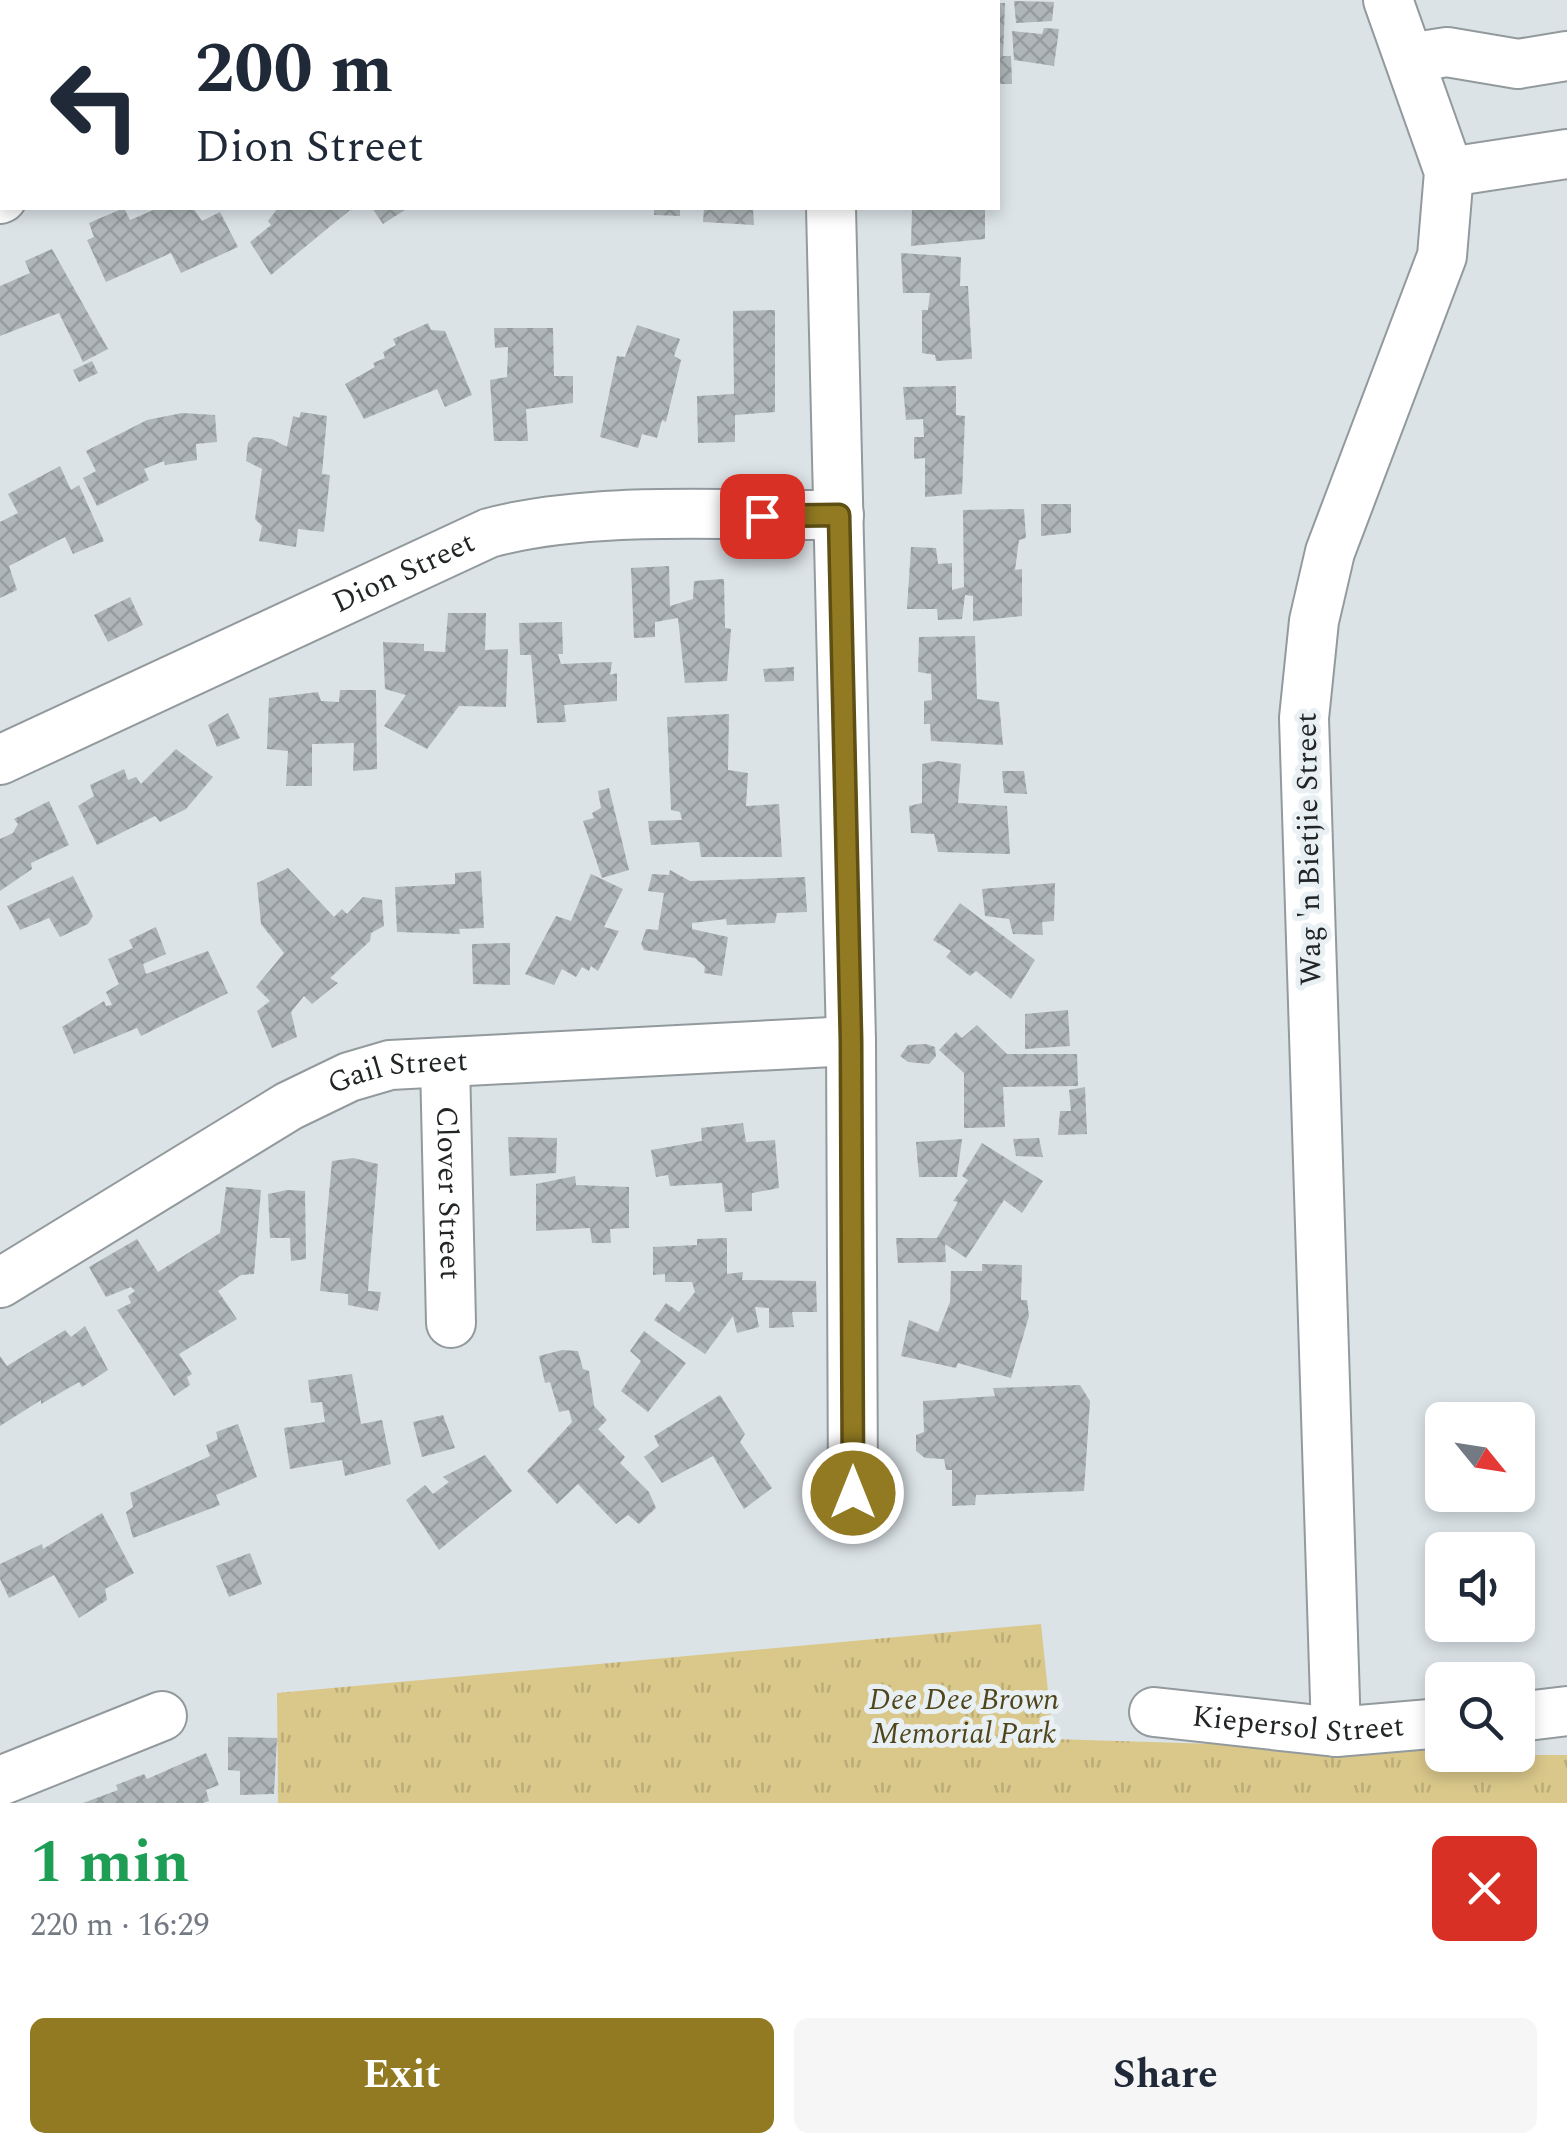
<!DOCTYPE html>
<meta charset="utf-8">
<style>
body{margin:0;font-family:Spectral,serif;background:#f6f6f7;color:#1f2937;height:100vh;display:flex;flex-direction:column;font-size:38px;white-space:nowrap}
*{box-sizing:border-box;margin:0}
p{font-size:32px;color:#747a83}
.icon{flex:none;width:55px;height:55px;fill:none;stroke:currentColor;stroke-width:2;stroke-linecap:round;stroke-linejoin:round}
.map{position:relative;height:1803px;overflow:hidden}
.sheet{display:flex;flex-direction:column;background:#fff;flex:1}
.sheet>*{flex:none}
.hud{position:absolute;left:0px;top:0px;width:1000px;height:210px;box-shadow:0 5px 15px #0003;background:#fff;color:#1f2937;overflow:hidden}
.needle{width:65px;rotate:120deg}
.buttons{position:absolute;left:1425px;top:1402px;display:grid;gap:20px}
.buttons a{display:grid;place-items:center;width:110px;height:110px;border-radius:15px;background:#fff;box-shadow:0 5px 15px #0003;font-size:50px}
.pin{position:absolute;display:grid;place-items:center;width:85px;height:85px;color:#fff;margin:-42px;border-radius:20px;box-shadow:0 5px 15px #0006}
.me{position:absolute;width:110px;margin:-55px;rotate:0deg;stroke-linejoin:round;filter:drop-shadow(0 0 8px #0008)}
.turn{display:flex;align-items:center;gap:35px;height:210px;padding:0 30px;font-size:45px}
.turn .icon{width:130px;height:130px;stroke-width:2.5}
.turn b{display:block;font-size:70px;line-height:85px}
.round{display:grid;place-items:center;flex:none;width:105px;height:105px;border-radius:15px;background:#f6f6f7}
.summary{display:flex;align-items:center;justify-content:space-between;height:170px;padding:0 30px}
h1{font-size:60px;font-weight:700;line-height:75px;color:#1e9e55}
.cta{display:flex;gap:20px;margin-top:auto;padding:20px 30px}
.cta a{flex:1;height:115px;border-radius:15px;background:#917a21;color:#fff;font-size:40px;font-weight:700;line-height:115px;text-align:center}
.cta a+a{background:#f6f6f7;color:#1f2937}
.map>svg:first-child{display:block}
</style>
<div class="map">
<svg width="1567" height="1803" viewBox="0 0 1567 1803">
<defs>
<pattern id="park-tufts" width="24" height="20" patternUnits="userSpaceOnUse" patternTransform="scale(2.5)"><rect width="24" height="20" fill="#dac88a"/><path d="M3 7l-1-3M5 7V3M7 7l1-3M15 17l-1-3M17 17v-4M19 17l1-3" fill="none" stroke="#bbac77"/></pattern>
<pattern id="building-cross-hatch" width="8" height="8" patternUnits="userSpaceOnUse" patternTransform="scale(2.5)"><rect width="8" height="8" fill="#aeb6b9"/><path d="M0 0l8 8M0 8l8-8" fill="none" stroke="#959c9f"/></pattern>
</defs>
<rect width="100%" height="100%" fill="#dbe3e7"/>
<!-- park -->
<path fill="url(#park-tufts)" d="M1041,1624L1053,1739L1442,1751V1755H1567V1803H278L277,1693Z"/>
<!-- building -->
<path fill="url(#building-cross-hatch)" d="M1014,1L1054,2L1052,21L1016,23Z
M998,3H1005L1003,56H1011L1012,84H998Z
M1044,28L1059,29L1054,66L1014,60L1012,31L1042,34Z
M124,208L130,220L158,208H193L202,221L220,212L238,247L181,273L171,253L106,282L87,240L94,237L89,223Z
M278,208H349L350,210L271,275L250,242L271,225L268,221Z
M372,208H408L383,224Z
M654,208H680V216L654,215Z
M704,208H753L754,225L703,222Z
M912,208H985V239L911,246Z
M52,249L108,349L83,362L59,313L0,336V286L30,273L25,261Z
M901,253L961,257L960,286H968L972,359L936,361L935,355L922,353V310H928L930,293H903Z
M775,310V412L735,415V442L698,443L697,396L734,394L733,311Z
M428,323L431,330L445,331L472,395L445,407L437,389L364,419L345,384L375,367L373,363L385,358L383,352L396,345L393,339Z
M637,325L680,339L674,356L681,360L666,422L662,420L657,438L642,434L638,448L600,437L617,356L625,357Z
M494,328H553L554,376H573V403L526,409L528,441H494L490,380L507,377L508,347L495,348Z
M92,361L98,373L79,382L73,370Z
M956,386V415L965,416L962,494L925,497V458L914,459V437H924L923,419L906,420L903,387Z
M301,412L327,416L322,474L330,475L324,532L298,529L296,547L259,541L262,526L255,519L262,469L246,461L248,443L253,437L272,439L287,447L293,416L299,418Z
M182,413L215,415L217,442L196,444L197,460L165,465L164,461L144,469L149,480L97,506L83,478L96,471L86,451L147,420Z
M60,466L71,490L79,485L104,541L73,554L65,537L9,566L17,590L0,598V522L18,513L8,494Z
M1041,504H1071V533L1041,536Z
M1024,509L1026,538L1019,540L1015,570L1022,569V616L973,621V596L965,595L962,619L938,620L937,609H907L911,547L936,548L938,564L952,563V590L964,587L963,510Z
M669,566L670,606L693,599L694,581L724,579L725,628L731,629L727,681L685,683L678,618L655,622V637L634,638L631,568Z
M130,597L143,625L108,642L94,615Z
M448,613H486L485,650L508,649L506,707L459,706L427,749L384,726L406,695L385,689L383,642L424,644V651L445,652Z
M562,622L563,654H558L561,664L612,662L610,675L617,673V701L564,705L566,722L537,723L531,655H520L519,623Z
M975,636L977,699L999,702L1003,745L931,741L930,724H924V701L932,700L931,674L918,672L919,637Z
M794,667V681L765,682L763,669Z
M340,690H376L377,769L353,771L354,743L312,744V786H286L288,751L267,749L269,698L318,692L321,701L339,702Z
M228,713L240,738L217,747L208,725Z
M729,714L728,770L748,773L746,806L779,804L782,857H701L699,842L651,845L648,821L682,820L680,812L671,810L667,717Z
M176,749L213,777L186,809L160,822L155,816L97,845L78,806L94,796L90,785L124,769L128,780L136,777L141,784Z
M938,761L961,764L958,803L1007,806L1010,854L938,852L934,834L911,833L909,806L922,803V764Z
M1002,771H1024L1027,794L1004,793Z
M609,788L629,870L602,878L583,821L594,818L592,813L601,808L598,791Z
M49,801L69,845L31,863L32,869L0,891V839L13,833L18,824L14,819Z
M288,868L334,917L342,909L347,914L363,897L382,900L384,926L371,933L370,941L330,978L338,983L312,1004L304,996L291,1012L297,1037L272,1048L257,1011L270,1001L256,987L284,953L261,924L257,883Z
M670,870L690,881L805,877L807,912L777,913L775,923L727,925L726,919L692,923V929L728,937L722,976L704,973L705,967L695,958L644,950L641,944L646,929L658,930L664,893L648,891L652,874L669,875Z
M481,871L484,928L459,929L460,934L397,932L395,887L455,884V873Z
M591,874L623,889L604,927L619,931L598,971L591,966L589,971L582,967L576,977L562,969L554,985L525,974L556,916L571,921Z
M73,876L93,916L88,924L60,937L49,918L20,930L7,906Z
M1055,883L1054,921L1042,922L1043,935L1013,934L1009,919L985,916L982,889Z
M960,903L1035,960L1011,999L976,971L970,976L946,957L951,951L933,940Z
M156,927L166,954L143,964L146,974L208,951L228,993L141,1036L137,1028L74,1054L62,1027L104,1001L106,1006L112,1005L106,992L119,984L108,959L133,948L129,940Z
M510,943V985L473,984L472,944Z
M1068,1010L1070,1046L1025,1049V1014Z
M977,1025L1007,1054H1077L1078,1086L1003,1087L1005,1127L964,1128V1073L939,1050L956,1032L962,1038Z
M926,1044L935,1047L936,1056L929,1064L908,1062L900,1056L908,1045Z
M1085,1087L1087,1134L1058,1135L1060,1111H1071L1069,1090Z
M743,1123L746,1142L775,1140L779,1188L752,1193V1211L725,1212L722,1183L670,1186L668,1175L656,1177L651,1150L702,1141L701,1128Z
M508,1137L557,1138L556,1173L510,1176Z
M1039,1138L1043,1157L1016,1156L1013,1139Z
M962,1139L957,1177H919L916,1142Z
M982,1143L1043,1181L1022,1213L1004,1200L966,1258L945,1244L946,1262L898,1263L896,1238H937L958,1202L953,1201L968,1180L962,1176Z
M353,1158L378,1164L368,1291L381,1292L378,1311L348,1305V1294L320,1291L332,1161Z
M575,1176L576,1185L629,1187V1228L610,1229L611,1243H592L590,1228L536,1231V1184Z
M226,1187L261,1190L254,1274L241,1275L218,1291L237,1319L179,1354L192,1374L187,1377L190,1385L174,1396L117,1310L131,1303L128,1296L135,1291L131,1287L106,1297L89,1267L137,1239L158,1272L220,1233Z
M287,1190L305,1191L306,1259L291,1261L290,1238H270L268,1194Z
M727,1238V1274L743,1272L742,1280L816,1281L817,1312H792L794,1327L769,1328V1308L755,1307L759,1327L737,1333L733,1316L705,1354L654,1320L666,1303L679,1312L695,1292L692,1282H665V1274L653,1275V1247L697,1245V1239Z
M982,1264L1022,1265L1021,1300H1027L1029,1316L1011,1378L958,1363L956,1368L901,1356L909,1320L938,1332L950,1302L951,1271H982Z
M85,1326L108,1370L82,1387L79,1382L41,1404V1400L0,1426V1356L7,1366L65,1330L71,1337Z
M644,1331L686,1363L648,1412L621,1391L641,1361L630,1351Z
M562,1350L578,1351L583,1369L589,1371L594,1406L607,1420L598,1429L625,1457L620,1463L649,1492L656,1508L639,1524L628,1515L616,1524L578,1484L557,1504L527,1471L572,1422L569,1410L559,1412L550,1382L545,1383L539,1356Z
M352,1374L361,1424L382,1420L391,1464L345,1476L342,1460L290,1469L284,1428L325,1422L322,1402L311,1403L308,1380Z
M1080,1385L1090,1401L1084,1491L976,1495L975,1505L952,1506V1470H946L944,1459L925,1458L916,1451V1435L924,1432L923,1401L995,1396L993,1388Z
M720,1395L745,1434L740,1442L772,1488L744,1509L713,1456L662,1483L644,1457L659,1446L654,1436Z
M443,1415L455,1448L422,1457L413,1422Z
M238,1424L257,1477L216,1495L220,1505L133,1538L126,1512L133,1507L130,1493L210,1456L206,1445L218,1439L216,1432Z
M485,1455L512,1491L439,1550L406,1500L425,1485L433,1494L449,1482L443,1477Z
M102,1513L134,1573L105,1589L107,1600L79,1618L54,1575L9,1598L0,1579V1564L42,1544L43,1549Z
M250,1553L262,1584L229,1597L216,1566Z
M228,1737L277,1738L274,1794L240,1795V1771L228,1770Z
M206,1753L219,1785L206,1790L209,1801L203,1803H83L118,1790L116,1785L144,1774L147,1779Z"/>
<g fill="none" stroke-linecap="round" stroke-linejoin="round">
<!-- minor casing -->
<g stroke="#939a9d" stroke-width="52">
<g id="minor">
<path d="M825,0V2"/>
<path d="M419,2L424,0"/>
<path d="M1409,58L1447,52L1518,64L1567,56"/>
<path d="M1449,172L1567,154"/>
<path d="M0,199L2,198"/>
<path d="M831,208L851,1041L853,1493"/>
<path id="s1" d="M0,760L489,533C593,505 730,516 839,515"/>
<path id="s2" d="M445,1063L451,1323"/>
<path id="s3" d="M0,1283L289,1106L349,1077L390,1065L851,1041"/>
<path id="s4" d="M1154,1712L1336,1732L1442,1723"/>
<path d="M1518,1717L1567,1711"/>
<path d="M1336,1732L1304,718L1314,621L1330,552L1442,256L1449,172L1388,0"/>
<path d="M0,1781L162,1716"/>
</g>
</g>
<!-- minor -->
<use href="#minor" stroke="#fff" stroke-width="48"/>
</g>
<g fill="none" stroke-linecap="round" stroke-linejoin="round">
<!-- route casing -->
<g stroke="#5e4f15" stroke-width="25">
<path id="route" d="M762,516L839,515L851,1041L853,1493"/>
</g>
<!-- route -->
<use href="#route" stroke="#917a21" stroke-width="18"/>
</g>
<g text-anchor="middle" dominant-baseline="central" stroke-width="10" stroke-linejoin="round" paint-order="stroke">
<!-- street labels -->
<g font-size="30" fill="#222526" stroke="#e8f0f4">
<text stroke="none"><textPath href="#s1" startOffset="445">Dion Street</textPath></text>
<text transform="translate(1309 849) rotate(-91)">Wag 'n Bietjie Street</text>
<text stroke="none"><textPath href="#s3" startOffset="455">Gail Street</textPath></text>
<text stroke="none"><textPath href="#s2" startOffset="130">Clover Street</textPath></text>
<text stroke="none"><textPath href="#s4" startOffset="145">Kiepersol Street</textPath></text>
</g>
<!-- park labels -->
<g font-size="30" font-style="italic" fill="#50451b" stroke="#e8f0f4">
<text x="964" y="1700">Dee Dee Brown<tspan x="964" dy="34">Memorial Park</tspan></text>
</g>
</g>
</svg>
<div class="buttons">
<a><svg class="needle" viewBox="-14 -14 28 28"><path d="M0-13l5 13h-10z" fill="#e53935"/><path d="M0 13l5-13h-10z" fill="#747a83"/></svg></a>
<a><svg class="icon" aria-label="sound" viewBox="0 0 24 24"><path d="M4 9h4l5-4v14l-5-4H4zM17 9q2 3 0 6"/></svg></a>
<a><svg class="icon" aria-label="search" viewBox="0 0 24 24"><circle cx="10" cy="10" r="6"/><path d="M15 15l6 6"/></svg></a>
</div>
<div class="pin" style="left:762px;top:516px;background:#d93025"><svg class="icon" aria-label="arrive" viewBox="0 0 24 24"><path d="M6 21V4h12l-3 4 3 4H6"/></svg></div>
<svg class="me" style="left:853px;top:1493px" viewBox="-20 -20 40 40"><circle r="17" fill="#917a21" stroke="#fff" stroke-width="3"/><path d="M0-11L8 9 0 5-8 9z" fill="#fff"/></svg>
<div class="hud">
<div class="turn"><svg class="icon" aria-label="left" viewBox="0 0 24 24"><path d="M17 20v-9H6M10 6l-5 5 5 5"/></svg><div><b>200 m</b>Dion Street</div></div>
</div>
</div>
<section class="sheet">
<div class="summary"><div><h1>1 min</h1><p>220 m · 16:29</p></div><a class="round" style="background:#d93025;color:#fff"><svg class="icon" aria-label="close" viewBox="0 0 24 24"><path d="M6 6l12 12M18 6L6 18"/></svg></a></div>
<div class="cta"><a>Exit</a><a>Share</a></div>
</section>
